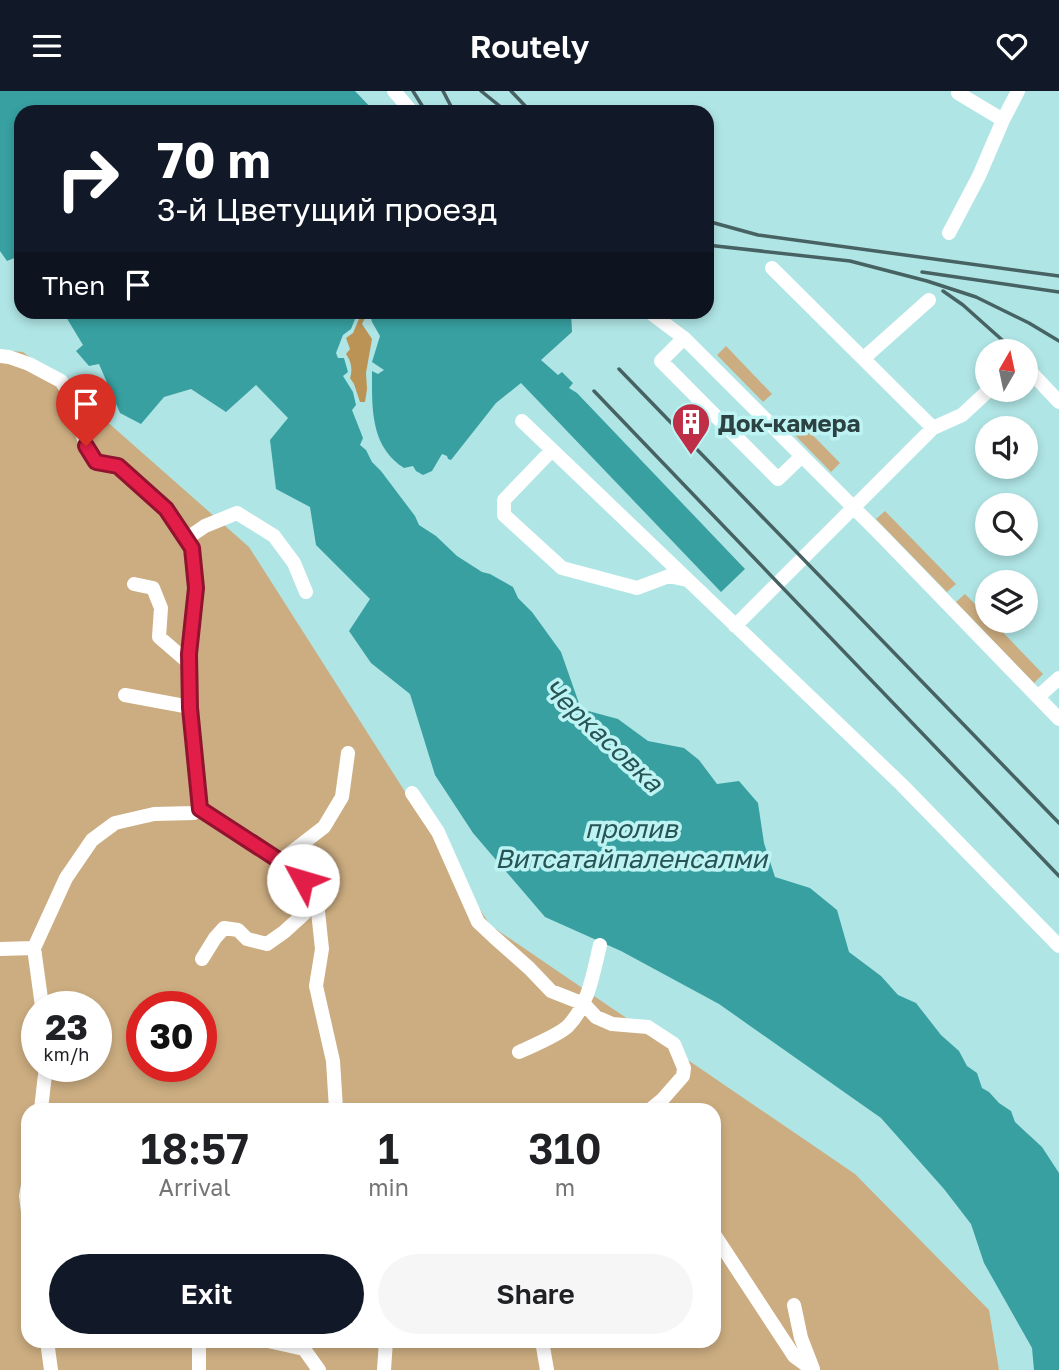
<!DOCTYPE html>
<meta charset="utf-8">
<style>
body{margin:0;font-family:"Golos Text",sans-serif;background:#f6f6f6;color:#202124;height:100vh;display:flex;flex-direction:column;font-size:26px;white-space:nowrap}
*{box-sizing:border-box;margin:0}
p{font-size:23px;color:#757577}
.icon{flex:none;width:38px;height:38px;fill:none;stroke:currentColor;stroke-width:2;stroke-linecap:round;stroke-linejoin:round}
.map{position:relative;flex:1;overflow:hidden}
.panel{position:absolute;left:21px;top:1012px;width:700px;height:245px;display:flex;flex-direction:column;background:#fff;border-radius:21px;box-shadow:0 4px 10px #0003}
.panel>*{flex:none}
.top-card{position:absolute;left:14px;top:14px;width:700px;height:214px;border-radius:21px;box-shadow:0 4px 10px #0003;background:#111827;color:#fff;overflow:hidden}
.needle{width:46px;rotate:9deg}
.buttons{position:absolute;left:975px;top:248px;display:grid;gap:14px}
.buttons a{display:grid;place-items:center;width:63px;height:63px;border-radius:50%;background:#fff;box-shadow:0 4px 10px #0003;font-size:35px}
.speed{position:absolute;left:21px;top:900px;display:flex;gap:14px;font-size:35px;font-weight:700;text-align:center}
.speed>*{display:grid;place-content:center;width:91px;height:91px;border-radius:50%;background:#fff;box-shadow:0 4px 10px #0003;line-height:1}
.speed small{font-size:18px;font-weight:400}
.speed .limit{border:10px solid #d22;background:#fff;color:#111}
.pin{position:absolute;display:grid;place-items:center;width:60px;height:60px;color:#fff;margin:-72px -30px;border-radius:50% 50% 50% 0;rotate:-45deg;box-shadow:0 0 7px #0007}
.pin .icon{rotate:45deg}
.me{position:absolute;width:77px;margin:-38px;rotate:309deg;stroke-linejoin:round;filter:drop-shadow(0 0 5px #0008)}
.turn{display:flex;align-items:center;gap:24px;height:147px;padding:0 28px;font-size:32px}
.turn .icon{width:91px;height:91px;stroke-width:2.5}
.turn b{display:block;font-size:49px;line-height:60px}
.then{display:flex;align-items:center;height:66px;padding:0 28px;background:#0003;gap:14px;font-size:26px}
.eta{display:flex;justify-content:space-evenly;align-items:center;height:119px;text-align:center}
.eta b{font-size:42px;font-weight:600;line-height:49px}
.primary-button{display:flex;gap:14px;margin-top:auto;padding:14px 28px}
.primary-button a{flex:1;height:80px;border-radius:42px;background:#111827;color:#fff;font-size:28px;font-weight:600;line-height:80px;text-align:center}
.primary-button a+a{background:#f6f6f6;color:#202124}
header{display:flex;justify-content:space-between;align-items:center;height:91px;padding:0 28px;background:#111827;color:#fff;font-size:32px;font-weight:600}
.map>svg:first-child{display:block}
</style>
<header><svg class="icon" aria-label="menu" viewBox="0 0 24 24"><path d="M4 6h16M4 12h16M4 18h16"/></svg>Routely<svg class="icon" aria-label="heart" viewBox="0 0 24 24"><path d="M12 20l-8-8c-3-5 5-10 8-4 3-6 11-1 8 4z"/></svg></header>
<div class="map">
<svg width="1059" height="1279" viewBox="0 0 1059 1279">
<rect width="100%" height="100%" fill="#b0e5e5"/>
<!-- green -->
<path fill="#ccad81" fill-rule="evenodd" d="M726,255L772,303L763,311L717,264Z
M0,259L23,261L61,290L249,456L490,834L855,1083L989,1219L999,1279H0ZM37,915H96V975H37ZM142,915H201V975H142ZM28,1018H714V1250H28Z
M793,324L840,372L831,381L784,333Z
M885,420L956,493L947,501L876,428Z
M965,503L987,525V530H992L1043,583L1034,592L956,511Z"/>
<!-- forest -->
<path fill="#bb9355" d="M362,221L366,225L362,233L372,248L366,282L367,298L365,311H360L354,293L350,287C353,279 351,270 346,263L350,258L346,247L353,242Z"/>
<!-- water -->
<path fill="#38a0a1" d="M0,0H355L375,21H21V170L17,166L7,170L0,160Z
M63,221H358L351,238L343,244L336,262L338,267H344L348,281L343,285L353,301L356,314L352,319L363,347L360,354L366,359L372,371L381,380L415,425L419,434L436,445L457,465L482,481L490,483L513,496L518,507L532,521L561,561L581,618L618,628L648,650L684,657L699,669L717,693L739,690L758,712L764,752L775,786L810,797L837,819L849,861L881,885L898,904L916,912L941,944L959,960L967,975L977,982L982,997L989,1001L999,1012L1011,1020L1015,1031L1042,1056L1059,1082V1279H1034L1032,1257L984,1172L971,1133L944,1098L881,1027L719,913L621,860L545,826L473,742L435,684L410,603L371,572L349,540L370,508L316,454L310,416L276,398L270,349L288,327L256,294L226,321L191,298L164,306L141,333L120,322L99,273L89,275L76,260L83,254Z
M369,221H571L572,241L541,269L558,284L562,281L573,292L569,297L577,302L745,478L721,501L521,292L496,312L451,369L448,368L447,365L442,363L432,380L423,384L416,380L413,375L404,377C370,355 372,317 372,280L378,283L384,279L372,271L380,245L372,231Z"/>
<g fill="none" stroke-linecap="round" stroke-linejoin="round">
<!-- minor -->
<path stroke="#fff" stroke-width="14" d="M394,0L412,21
M959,0L958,2L1003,29
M949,142L979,85L1003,29L1018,0
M648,220L684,247L883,446L1059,628
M684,247L661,270L778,388L802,365
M0,265L9,266L29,273L61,290L71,305L86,355L96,371L118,375L166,418L192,457L196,497L189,563L190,616L200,718L280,770L303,789L317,811L322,858L316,895L333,970L336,1018
M864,267L929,209
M1026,276L1059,311
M522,330L902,694L1059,855
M933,337L962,324L989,299
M552,359L504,409V424L562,477L637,497L669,485L687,489
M186,448L205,435L237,422L274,445L294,472L306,501
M134,493L153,497L161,517L159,546L189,572
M735,535L933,337L772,177
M125,604L190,616
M1038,606L1059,587
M412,702L438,741L478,831L494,846L529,877L551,900L584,913L596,926L612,933L648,936L674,953L684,977L683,985L662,1009L651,1018
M280,770L324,736L342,706L348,662
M0,858L34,857
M202,868L215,847L224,837L238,839L247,848L267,853L284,841L317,811
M42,915L34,857L66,787L92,749L115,732L154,723L194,722L200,718
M519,961C532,955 559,944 568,935C589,913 593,883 600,854
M41,1018L46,975
M28,1094L26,1105L28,1121
M714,1143L794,1265L813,1279
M794,1214L801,1247L813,1278
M47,1250L51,1279
M199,1250V1279
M268,1250L304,1258
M303,1250L304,1258L319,1279
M542,1250L547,1279
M384,1279L386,1250"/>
<!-- rail -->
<path stroke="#476262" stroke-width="3.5" d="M413,0L426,21
M443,0L454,21
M481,0L507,21
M511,0L531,21
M707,130L758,144L1059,185
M707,154L850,170L927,190L976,206L1029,232L1059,250
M922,181L1059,201
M943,200L963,214L1010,256
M619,278L1059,732
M594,300L1059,785"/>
</g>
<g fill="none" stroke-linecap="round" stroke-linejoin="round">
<!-- route casing -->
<g stroke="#92132f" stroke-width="18">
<path id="route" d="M86,355L96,371L118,375L166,418L192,457L196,497L189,563L190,617L200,718L280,770L303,789"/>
</g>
<!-- route -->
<use href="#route" stroke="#e11d48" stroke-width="12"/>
</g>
<!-- icons -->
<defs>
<g id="building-pin" transform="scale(2.0125)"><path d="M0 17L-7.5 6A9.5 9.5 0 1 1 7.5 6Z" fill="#be2e47" stroke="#bdf3f3"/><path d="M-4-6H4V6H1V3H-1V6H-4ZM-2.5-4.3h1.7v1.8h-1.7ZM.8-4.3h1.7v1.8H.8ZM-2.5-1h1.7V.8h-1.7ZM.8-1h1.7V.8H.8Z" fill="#fff"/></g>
</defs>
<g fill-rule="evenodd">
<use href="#building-pin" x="691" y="331"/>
</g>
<g text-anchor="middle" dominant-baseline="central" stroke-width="7" stroke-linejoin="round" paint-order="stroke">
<!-- poi labels -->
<g font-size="24" font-weight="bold" fill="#2c4141" stroke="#bdf3f3" text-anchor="start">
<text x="718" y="331">Док-камера</text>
</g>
<!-- water labels -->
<g font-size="26" font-style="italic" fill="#275454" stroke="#bdf3f3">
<text transform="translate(603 644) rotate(43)">Черкасовка</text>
<text x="631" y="737">пролив<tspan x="631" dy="30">Витсатайпаленсалми</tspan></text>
</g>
</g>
</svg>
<div class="buttons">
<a><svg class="needle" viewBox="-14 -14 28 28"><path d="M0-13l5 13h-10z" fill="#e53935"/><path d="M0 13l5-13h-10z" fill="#757577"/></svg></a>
<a><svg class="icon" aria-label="sound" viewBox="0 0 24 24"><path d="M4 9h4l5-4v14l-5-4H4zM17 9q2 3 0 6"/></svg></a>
<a><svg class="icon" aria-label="search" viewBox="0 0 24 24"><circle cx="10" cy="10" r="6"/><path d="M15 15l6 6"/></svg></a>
<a><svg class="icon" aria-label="layers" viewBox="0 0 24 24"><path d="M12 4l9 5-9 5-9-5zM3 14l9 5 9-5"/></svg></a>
</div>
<div class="speed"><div>23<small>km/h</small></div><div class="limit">30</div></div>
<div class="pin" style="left:86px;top:355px;background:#d93025"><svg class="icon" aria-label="arrive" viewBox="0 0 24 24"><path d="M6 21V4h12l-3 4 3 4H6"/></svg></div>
<svg class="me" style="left:303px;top:789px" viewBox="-20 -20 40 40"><circle r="19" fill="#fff"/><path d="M0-13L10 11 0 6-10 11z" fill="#e11d48"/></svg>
<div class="top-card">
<div class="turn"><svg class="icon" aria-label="right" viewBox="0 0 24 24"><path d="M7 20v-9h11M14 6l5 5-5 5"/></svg><div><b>70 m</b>3-й Цветущий проезд</div></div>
<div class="then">Then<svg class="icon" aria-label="arrive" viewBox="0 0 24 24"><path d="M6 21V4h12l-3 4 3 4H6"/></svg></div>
</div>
<section class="panel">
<div class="eta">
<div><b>18:57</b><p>Arrival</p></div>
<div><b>1</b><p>min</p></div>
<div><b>310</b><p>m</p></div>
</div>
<div class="primary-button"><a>Exit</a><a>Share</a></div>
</section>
</div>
